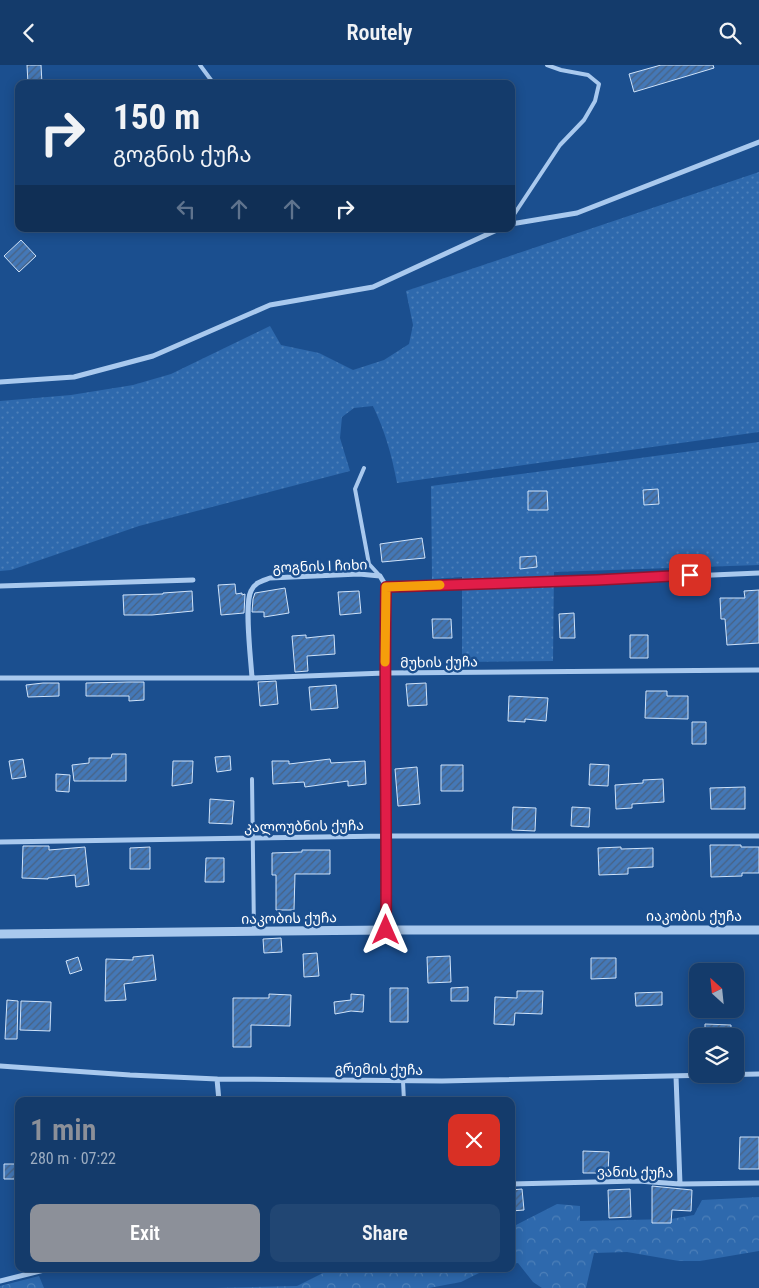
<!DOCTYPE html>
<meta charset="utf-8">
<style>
body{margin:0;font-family:"Roboto Condensed","Noto Sans Georgian",sans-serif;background:#214673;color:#f1f3f6;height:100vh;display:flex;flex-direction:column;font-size:19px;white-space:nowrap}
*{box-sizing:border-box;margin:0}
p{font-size:16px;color:#9dadc1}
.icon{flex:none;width:28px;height:28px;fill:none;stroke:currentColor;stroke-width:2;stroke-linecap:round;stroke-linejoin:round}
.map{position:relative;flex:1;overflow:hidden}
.panel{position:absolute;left:15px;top:1032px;width:500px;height:175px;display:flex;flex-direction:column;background:#143b6b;border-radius:10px;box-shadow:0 2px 12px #0003,0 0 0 1px #33557e}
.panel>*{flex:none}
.banner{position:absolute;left:15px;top:15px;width:500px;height:152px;border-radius:10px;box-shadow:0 2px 12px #0003,0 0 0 1px #33557e;background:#143b6b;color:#f1f3f6;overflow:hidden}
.needle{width:32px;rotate:333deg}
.buttons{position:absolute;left:689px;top:898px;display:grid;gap:10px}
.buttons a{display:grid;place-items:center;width:55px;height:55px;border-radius:10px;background:#143b6b;box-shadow:0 2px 12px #0003,0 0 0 1px #33557e;font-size:25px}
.pin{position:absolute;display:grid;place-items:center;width:42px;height:42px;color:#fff;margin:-21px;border-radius:10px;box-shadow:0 2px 8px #0006}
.me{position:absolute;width:55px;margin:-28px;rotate:0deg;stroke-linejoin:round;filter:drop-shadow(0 0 4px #0008)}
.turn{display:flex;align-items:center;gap:18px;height:105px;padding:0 15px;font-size:22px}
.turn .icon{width:65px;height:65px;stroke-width:2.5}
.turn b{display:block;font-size:35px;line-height:42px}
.lanes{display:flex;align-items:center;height:48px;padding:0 15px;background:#0003;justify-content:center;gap:25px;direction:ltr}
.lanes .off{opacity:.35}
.round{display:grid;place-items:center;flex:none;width:52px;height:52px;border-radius:10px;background:#214673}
.overview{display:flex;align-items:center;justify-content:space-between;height:85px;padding:0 15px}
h1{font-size:30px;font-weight:600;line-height:38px;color:#8c9099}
.cta{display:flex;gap:10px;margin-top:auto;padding:10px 15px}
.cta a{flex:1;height:58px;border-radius:10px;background:#8c9099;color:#fff;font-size:20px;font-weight:600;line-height:58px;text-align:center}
.cta a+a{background:#214673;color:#f1f3f6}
header{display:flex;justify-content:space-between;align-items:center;height:65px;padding:0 15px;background:#143b6b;font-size:22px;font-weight:600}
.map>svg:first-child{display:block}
</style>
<header><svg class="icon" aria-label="back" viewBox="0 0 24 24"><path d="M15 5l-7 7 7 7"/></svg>Routely<svg class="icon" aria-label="search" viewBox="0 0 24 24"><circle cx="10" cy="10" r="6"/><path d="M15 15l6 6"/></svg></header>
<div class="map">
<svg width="759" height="1223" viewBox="0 0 759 1223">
<defs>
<pattern id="grass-dots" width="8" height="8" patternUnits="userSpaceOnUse" patternTransform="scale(1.25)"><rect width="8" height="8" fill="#2e69ad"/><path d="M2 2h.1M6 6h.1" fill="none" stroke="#4d80b9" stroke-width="1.8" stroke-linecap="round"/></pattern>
<pattern id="forest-crowns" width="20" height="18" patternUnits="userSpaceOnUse" patternTransform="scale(1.25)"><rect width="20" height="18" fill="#2e69ad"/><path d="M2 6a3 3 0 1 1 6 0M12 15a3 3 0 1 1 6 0" fill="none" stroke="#4d80b9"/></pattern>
<pattern id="building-hatch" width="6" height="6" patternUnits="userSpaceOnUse" patternTransform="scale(1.25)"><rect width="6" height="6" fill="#4478b7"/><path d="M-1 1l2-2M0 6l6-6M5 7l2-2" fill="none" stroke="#486282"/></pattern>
</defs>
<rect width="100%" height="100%" fill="#1b4f8f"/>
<!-- grass -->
<path fill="url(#grass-dots)" d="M759,107V367L397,418C392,391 385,366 373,341L354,343L342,352L340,373L350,406L139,461L11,505L0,506V336L71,330L133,320L171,309L270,261L281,280L319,288L353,305L384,295L409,279L413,260L406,226Z
M759,377V500L554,507L553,596L462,597V512L432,514L431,421Z"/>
<!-- forest -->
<path fill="url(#forest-crowns)" d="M759,1132V1186L700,1196H679L627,1187L594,1188L586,1223H542L533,1217L518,1198L511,1199V1160H516L557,1139L580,1141V1156L671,1154L694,1150L702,1135Z
M331,1204H487L461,1217L429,1223H213L297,1221Z
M39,1211L44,1223H0V1221Z"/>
<!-- building -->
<path fill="url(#building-hatch)" stroke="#cfe3fa" d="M27,0H41L42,19H28Z
M661,0H713L714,3L634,27L629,9Z
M21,175L36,191L19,207L4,191Z
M658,424L659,439L644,440L643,425Z
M528,426H547L548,445H528Z
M422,473L425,493L382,497L380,479Z
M536,491L537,502L520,504V492Z
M235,519L236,529L242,528V530L245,529L244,548L221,550L218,520Z
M285,523L289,548L264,552V547H252L253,534L255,528Z
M759,525V578L727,580L725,554H721L720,533H745L744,526Z
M192,526L193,546L152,550H124L123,530L163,529V528Z
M359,526L361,548L340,550L338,527Z
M574,548L575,573H560L559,549Z
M432,554H451L452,573H433Z
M306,570V573L334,570L335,589L307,591L308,606L295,607L292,571Z
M630,570H648V593H630Z
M276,616L278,639L260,641L258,617Z
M129,617H144V635L129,636V631H86V618Z
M43,618H59V631L28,632L26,620Z
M426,618L427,640L408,641L406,619Z
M336,620L338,643L311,645L309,622Z
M646,626H667V631H688V654L645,653Z
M509,631L548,633L546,656L525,654V657L508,656Z
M692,657H706V679H692Z
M112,689H126V716H74L72,700L89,698V693H111Z
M230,691L231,705L217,707L215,692Z
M23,694L26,712L12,714L9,696Z
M330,694L331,698L365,696L366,719L348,721V716L305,722L304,717L273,719L272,696H289V699Z
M173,696H193L192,718L172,721Z
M590,699L609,700L608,721L589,720Z
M441,700H463V726H441Z
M417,702L420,739L398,741L395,704Z
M56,709L70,710L69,727L56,726Z
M663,714L664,737L632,739V743L616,744L615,720L643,718V715Z
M745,722V744H711L710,723Z
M210,734L234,736L232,759L209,758Z
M513,742L536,743L535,766L512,765Z
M572,742L590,743L589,762L571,761Z
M710,780H741V782H759V808H742V811L711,812Z
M23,781H49V785L85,782L89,820L76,822L75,810L48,813V814L22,813Z
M150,782V804H130V783Z
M621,782V784L653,783V802L628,803V809L599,810L598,783Z
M302,785H330V809H295L294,845H276V810H272V788L302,787Z
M206,793H224V817H205Z
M281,873L282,887L264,888L263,874Z
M317,888L319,911L304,912L303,889Z
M153,890L156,915L124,919L126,935L105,936L106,894L133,895V892Z
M450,891L451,917L428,918L427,892Z
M78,892L82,905L70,909L66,896Z
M591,893H616V913L591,914Z
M468,922V936H451V923Z
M390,923H408V957H390Z
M517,926H543L542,949L515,948L514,960L494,959L495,932L517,933Z
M662,927V940L636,941L635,928Z
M269,929L291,930L290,961L251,960V982H233V933H269Z
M351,929L364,930L363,947L351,946L335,949L334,937L351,935Z
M7,935L18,936L17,974H5Z
M21,936L51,937L50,966L20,965Z
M705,959L731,960V971H705Z
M740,1072H759V1104H739Z
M583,1086L609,1087L608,1108H583Z
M4,1099H19V1114H4Z
M652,1121L692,1125L691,1146L672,1145L671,1158H652Z
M522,1124L524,1145L511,1146V1125Z
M630,1124L631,1152L609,1153L608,1125Z"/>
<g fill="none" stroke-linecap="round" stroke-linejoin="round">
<!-- service -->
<path stroke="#a9c9ee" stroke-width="4" d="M200,0L214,19
M511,154L560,80L584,55L595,36L599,19L588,10L561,5L547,0
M364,403L355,424L369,499L380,511
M252,714L254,867
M403,1016L404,1036"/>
<!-- minor -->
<path stroke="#a9c9ee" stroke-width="5" d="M511,159L577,148L759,77
M0,317L74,312L153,291L270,240L373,222L499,164
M0,521L193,515
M386,521L597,515L759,508
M386,521C384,636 387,751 387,865
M0,613H252L385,608L759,605
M252,613C251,595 244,539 251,526C255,517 262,516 270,513L359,509L380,511L386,521
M0,777L387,771H759
M0,1001L130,1010L217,1014L442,1016L759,1009
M676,1011L680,1119
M217,1014L219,1036
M511,1119L638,1116L680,1119L759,1118
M0,1216L48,1204"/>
<!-- tertiary -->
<path stroke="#a9c9ee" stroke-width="9" d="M0,869L387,865H759"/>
</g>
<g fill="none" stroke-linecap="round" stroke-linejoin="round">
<!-- route casing -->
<g stroke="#92132f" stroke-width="12">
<path id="route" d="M386,865C387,751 384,636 386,522L597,515L690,510"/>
</g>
<!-- route -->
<use href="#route" stroke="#e11d48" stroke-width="9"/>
<!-- slow -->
<path stroke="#f59e0b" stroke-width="9" d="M385,597L386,522L440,520"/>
</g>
<g text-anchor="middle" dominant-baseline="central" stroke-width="5" stroke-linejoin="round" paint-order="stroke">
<!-- street labels -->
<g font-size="14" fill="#fff" stroke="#1b4f8f">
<text transform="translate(320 501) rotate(-2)">გოგნის I ჩიხი</text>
<text transform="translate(439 597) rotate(-1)">მუხის ქუჩა</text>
<text transform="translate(304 761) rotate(-1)">კალოუბნის ქუჩა</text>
<text x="694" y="851">იაკობის ქუჩა</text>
<text transform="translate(289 853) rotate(-1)">იაკობის ქუჩა</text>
<text transform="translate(379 1004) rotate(1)">გრემის ქუჩა</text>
<text transform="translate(635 1107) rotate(1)">ვანის ქუჩა</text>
</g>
</g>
</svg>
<div class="buttons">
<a><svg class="needle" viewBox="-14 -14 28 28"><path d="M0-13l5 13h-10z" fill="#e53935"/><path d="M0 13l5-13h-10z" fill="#9dadc1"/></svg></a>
<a><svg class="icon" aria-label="layers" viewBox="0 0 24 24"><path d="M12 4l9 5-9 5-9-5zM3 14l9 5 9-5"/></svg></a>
</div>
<div class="pin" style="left:690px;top:510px;background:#d93025"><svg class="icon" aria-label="arrive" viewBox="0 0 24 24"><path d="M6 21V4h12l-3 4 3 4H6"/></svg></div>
<svg class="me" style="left:386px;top:865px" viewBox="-20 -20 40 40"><path d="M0-17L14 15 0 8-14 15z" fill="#e11d48" stroke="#fff" stroke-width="4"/></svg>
<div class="banner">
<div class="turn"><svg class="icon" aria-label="right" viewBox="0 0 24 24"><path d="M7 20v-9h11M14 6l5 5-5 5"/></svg><div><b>150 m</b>გოგნის ქუჩა</div></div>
<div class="lanes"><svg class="icon off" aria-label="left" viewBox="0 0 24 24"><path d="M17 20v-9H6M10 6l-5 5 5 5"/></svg><svg class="icon off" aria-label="ahead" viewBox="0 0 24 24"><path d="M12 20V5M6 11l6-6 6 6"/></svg><svg class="icon off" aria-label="ahead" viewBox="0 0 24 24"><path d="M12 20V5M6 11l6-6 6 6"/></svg><svg class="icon" aria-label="right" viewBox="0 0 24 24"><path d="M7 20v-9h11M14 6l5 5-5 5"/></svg></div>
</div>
<section class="panel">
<div class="overview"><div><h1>1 min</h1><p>280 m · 07:22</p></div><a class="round" style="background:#d93025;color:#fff"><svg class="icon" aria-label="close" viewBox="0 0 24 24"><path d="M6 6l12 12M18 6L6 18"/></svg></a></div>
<div class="cta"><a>Exit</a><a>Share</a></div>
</section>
</div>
